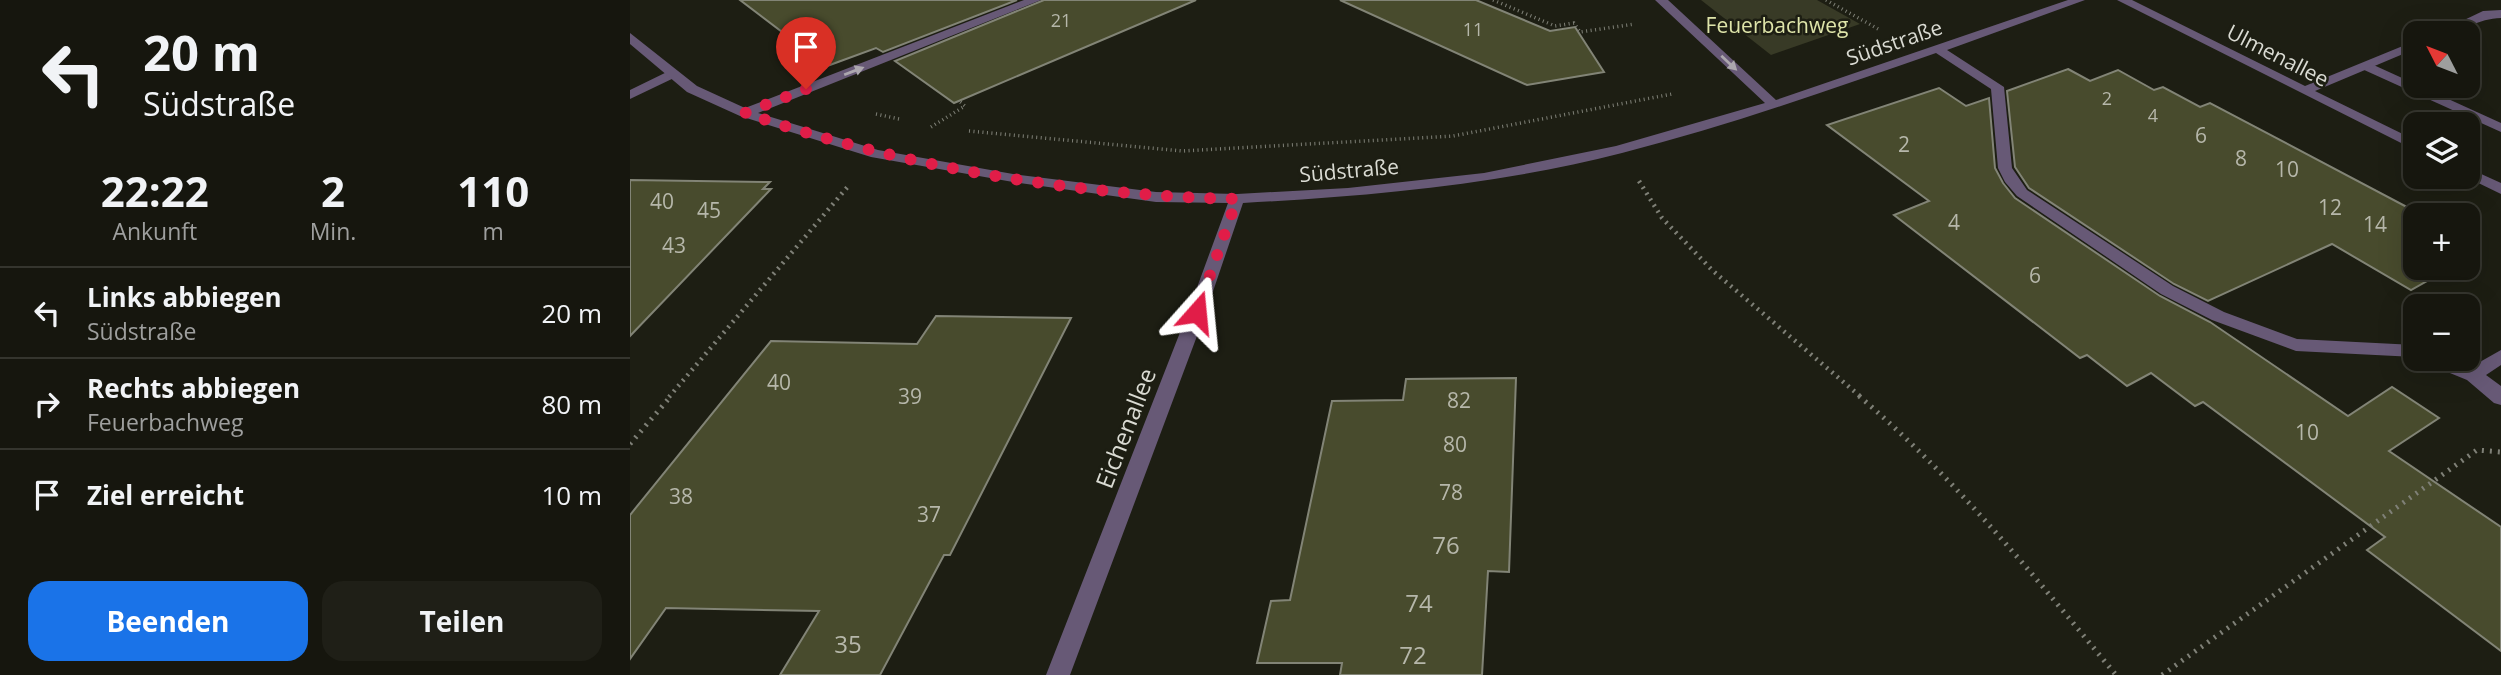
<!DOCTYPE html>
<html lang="de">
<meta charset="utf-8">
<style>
body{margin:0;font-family:"Open Sans",sans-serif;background:#1f1f17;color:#f1f3f6;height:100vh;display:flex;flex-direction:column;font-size:26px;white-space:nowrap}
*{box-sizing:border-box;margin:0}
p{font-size:23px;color:#9e9f9e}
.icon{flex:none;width:38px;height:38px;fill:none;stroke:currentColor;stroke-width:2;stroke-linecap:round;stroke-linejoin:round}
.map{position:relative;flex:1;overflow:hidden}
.drawer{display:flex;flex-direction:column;background:#16160e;width:630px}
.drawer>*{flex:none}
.top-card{background:#16160e;color:#f1f3f6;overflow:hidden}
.needle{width:46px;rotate:312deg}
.tools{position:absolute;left:1773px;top:21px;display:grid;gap:14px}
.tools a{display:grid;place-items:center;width:77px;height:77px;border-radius:14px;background:#16160e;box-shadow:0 7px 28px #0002,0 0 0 2px #35352e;font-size:35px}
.pin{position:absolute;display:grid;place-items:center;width:60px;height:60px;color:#fff;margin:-72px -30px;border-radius:50% 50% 50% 0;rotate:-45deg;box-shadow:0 0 7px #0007}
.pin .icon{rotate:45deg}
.me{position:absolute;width:77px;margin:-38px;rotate:18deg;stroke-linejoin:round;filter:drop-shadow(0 0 5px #0008)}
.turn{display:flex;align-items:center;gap:24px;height:147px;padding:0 28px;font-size:32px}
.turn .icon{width:91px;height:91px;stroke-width:2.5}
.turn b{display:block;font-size:49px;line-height:60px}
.eta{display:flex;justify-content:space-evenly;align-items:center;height:119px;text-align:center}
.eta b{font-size:42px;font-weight:700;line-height:49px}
.button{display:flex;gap:14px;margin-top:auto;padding:14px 28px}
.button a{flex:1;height:80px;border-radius:21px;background:#1a73e8;color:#fff;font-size:28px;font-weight:700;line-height:80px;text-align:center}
.button a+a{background:#1f1f17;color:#f1f3f6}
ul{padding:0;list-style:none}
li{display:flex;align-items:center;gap:21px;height:91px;padding:0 28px;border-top:2px solid #35352e}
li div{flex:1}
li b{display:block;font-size:26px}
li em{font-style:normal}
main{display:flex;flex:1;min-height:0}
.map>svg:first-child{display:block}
</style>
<main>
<section class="drawer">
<div class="top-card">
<div class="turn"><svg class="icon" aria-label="left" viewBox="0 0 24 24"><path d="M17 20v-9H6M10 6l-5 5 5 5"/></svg><div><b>20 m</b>Südstraße</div></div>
</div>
<div class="eta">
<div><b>22:22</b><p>Ankunft</p></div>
<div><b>2</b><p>Min.</p></div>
<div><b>110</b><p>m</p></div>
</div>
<ul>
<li><svg class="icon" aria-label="left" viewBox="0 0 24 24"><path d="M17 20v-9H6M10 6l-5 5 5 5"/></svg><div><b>Links abbiegen</b><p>Südstraße</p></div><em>20 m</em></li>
<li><svg class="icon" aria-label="right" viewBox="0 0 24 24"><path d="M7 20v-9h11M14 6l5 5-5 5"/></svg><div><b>Rechts abbiegen</b><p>Feuerbachweg</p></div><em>80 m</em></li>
<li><svg class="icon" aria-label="arrive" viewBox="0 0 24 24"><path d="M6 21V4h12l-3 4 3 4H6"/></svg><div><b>Ziel erreicht</b></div><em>10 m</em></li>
</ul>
<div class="button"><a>Beenden</a><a>Teilen</a></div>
</section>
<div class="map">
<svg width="1871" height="675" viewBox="0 0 1871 675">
<rect width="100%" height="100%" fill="#1d1e13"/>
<!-- green -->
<path fill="#383a26" d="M1071,0H1187L1230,24L1141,55Z"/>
<!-- building -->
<path fill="#484b2d" stroke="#828476" stroke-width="2" d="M110,0H387L253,52L246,48L197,66Z
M414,0H566L324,103L265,61Z
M710,0H846L920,31L945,27L974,72L897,85Z
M1438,69L1460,81L1488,70L1524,90L1533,87L1570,107L1580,103L1792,215H1785V268H1820L1781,290L1702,244L1578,301L1544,284L1399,188L1385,167L1377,91Z
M1309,88L1336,106L1359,98L1365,168L1373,183L1385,198L1530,296L1580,322L1718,416L1762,387L1809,418L1759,451L1871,527V651L1737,550L1755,537L1573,402L1565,406L1521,373L1497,386L1457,355L1450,358L1264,215L1299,201L1197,125Z
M0,180L140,182L133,189H141L0,336Z
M306,316L441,318L320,555H314L250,675H150L189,611L36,608L0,659V515L141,341L287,344Z
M886,378L879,572L858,571L852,675H710L712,663H627L641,601L660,600L702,401L773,400L776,379Z"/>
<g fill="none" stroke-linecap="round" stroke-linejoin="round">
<!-- path-far2 -->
<path stroke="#7f8077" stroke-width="3.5" stroke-dasharray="1 3.5" stroke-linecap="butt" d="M863,0L925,26L944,23L950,32L1005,24
M1196,0L1250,30
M246,114L269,119
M301,127L335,106L329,101
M339,131L552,151L823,136L1042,94"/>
<!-- path-far1 -->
<path stroke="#7f8077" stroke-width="4.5" stroke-dasharray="2 5" stroke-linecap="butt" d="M1009,181L1032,218L1082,270L1231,397
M39,397L220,184"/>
<!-- path -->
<path stroke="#7f8077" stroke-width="5" stroke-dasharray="2 6" stroke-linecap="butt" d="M1229,396C1325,478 1406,578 1486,675
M0,444L41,396
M1532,675L1847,450L1871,452"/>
<!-- lane -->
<path fill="#675976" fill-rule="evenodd" d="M1737,62L1871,123V132L1732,69L1731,66Z
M41,70L46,71V77L0,99V90Z"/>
<!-- street -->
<path fill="#675976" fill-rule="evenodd" d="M394,0H411L128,113L248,150L383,174L526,192L607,194L718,188L854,173L986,146L1135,103L1025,0H1038L1146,100L1438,0H1455L1317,50L1374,87L1382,168L1397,190L1543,286L1594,312L1667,339L1785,345V357L1666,351L1582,320L1531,294L1387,196L1375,182L1368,168L1361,89L1306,53C1202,89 1098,126 992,153C868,185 740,196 613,203L576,312L440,675H416L558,312L598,203L526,202L383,182L241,157L110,116L57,92L0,44V33L67,86L115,108Z
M1487,0H1502L1675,86L1785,41V49L1685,91L1785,140V150Z
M1871,10V18C1848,18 1830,34 1807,33L1853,11Z
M1838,168L1871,183V194L1836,177Z
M1871,350V365L1856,375L1871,386V405L1864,403L1837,380L1798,364L1795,359H1821L1841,367Z"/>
</g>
<!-- one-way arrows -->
<defs><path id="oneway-solid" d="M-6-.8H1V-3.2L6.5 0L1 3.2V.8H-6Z" transform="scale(1.75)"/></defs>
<g fill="#aca7ae">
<use href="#oneway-solid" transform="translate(1099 63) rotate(43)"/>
<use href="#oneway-solid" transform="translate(224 71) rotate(-21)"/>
</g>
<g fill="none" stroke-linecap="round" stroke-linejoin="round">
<!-- route -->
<path stroke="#e11d48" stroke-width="12" stroke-dasharray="0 21.6" d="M176,89L115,113C273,167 441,195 607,199L567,312"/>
</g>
<g text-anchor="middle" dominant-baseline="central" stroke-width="5" stroke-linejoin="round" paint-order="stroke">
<!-- far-number labels -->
<g font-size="18" fill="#b6b7aa">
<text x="431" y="20">21</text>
<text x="843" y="29">11</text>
<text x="1477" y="98">2</text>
<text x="1523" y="115">4</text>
</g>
<!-- far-park labels -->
<g font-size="21" fill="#dee4a9" stroke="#1d1e13">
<text x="1147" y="25">Feuerbachweg</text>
</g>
<!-- far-street labels -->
<g font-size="21" fill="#dadbd3" stroke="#1d1e13">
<text transform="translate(1264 42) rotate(-19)">Südstraße</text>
<text transform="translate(1648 55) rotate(27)">Ulmenallee</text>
<text transform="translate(719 170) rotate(-5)">Südstraße</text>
</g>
<!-- number labels -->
<g font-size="21" fill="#b6b7aa">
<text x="1571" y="135">6</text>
<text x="1274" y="144">2</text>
<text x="1611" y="158">8</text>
<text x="1657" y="169">10</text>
<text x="32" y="201">40</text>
<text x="1700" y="207">12</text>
<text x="79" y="210">45</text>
<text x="1324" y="222">4</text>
<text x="1745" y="224">14</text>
<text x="44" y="245">43</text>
<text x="1405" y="275">6</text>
<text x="149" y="382">40</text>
<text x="280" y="396">39</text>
<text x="829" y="400">82</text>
<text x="1677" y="432">10</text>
<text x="825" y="444">80</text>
<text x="821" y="492">78</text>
<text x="51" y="496">38</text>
<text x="299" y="514">37</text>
</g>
<!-- street labels -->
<g font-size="24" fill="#dadbd3" stroke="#1d1e13">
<text transform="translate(495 428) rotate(-69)">Eichenallee</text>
</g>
<!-- near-number labels -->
<g font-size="24" fill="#b6b7aa">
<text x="816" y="544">76</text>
<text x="789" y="602">74</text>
<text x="218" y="643">35</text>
<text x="783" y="654">72</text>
</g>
</g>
</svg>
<div class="tools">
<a><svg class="needle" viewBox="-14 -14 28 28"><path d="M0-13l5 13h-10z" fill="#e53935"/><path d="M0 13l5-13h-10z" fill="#9e9f9e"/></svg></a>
<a><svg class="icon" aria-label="layers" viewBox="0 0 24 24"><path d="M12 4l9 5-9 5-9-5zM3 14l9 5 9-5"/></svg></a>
<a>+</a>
<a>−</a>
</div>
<div class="pin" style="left:176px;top:89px;background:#d93025"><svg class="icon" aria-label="arrive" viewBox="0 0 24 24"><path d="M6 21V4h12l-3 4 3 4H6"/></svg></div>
<svg class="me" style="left:567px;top:312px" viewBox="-20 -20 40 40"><path d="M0-17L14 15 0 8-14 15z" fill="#e11d48" stroke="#fff" stroke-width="4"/></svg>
</div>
</main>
